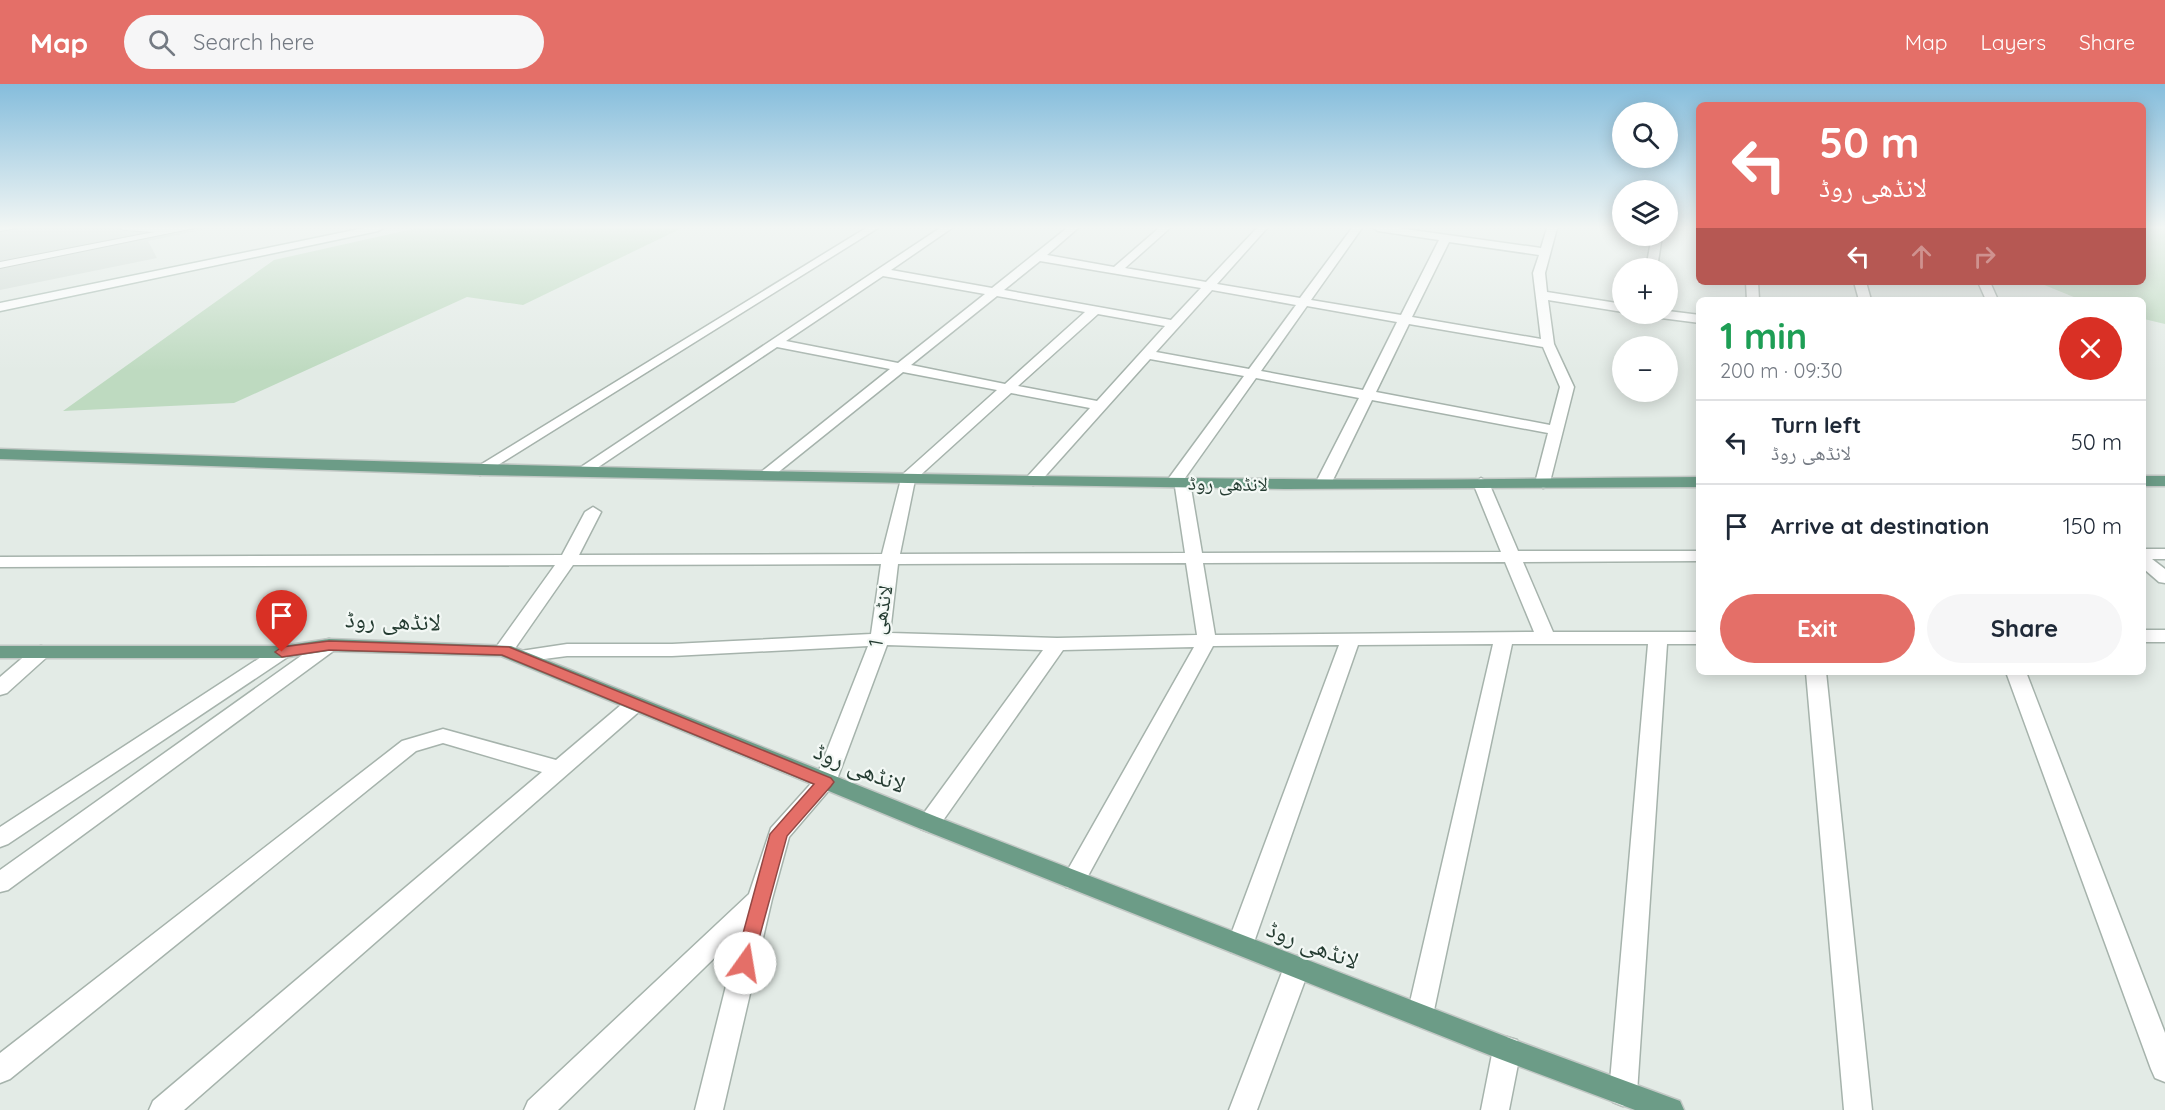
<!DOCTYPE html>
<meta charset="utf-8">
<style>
body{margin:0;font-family:Quicksand,"Noto Naskh Arabic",sans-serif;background:#f6f6f7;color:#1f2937;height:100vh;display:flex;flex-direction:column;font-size:22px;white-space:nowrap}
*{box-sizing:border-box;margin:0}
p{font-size:20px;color:#747a83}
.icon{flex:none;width:33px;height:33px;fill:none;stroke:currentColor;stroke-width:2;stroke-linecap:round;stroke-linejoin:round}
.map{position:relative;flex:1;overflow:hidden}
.panel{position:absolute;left:1696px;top:213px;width:450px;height:378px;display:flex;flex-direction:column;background:#fff;border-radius:9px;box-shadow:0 3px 15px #0003}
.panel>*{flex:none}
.guide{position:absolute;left:1696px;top:18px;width:450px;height:183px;border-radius:9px;box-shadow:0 3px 15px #0003;background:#e46f68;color:#fff;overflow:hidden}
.fabs{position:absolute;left:1612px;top:18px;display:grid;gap:12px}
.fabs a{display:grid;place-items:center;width:66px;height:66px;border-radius:50%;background:#fff;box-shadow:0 3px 15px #0003;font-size:30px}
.pin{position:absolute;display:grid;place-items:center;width:51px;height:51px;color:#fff;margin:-62px -26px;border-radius:50% 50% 50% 0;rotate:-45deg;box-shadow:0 0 6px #0007}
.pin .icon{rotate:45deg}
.me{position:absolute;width:66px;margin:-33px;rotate:13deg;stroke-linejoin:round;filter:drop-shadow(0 0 4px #0008)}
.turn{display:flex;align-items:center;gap:21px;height:126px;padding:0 24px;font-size:27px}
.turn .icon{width:78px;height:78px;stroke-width:2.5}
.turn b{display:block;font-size:42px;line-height:51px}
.lanes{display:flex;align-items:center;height:57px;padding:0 24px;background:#0003;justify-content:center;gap:30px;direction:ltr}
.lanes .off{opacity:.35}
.round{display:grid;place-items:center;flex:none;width:63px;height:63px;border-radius:32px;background:#f6f6f7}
.summary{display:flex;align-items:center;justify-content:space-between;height:102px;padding:0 24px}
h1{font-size:36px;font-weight:700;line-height:45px;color:#1e9e55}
.action{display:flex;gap:12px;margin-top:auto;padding:12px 24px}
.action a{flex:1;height:69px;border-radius:36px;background:#e46f68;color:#fff;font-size:24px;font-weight:700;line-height:69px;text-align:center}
.action a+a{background:#f6f6f7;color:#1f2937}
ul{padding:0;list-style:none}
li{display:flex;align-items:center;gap:18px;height:84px;padding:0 24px;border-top:2px solid #e0e1e3}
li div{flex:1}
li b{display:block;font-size:22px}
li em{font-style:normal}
header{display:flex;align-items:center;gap:36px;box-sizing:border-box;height:84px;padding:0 30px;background:#e46f68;color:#fff}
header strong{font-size:28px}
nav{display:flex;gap:33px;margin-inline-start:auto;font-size:21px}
.search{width:420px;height:54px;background:#f6f6f7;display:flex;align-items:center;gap:15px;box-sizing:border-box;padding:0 21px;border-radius:33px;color:#747a83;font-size:22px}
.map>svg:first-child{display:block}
</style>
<header>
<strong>Map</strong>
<div class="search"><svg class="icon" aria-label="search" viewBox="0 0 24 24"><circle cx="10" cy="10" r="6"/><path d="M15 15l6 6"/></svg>Search here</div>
<nav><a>Map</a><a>Layers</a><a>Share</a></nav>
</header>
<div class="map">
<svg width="2165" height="1026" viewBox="0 0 2165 1026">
<rect width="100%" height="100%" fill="#e3ebe6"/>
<!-- built -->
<path fill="#d1dbd5" d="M0,144H211L148,157L157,174L0,206Z"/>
<!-- green -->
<path fill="#bedac0" d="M417,144H682L523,221L467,213L234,319L63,327L274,176Z
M2144,144H2165V240L2144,235V216H2081L2037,198H2144Z"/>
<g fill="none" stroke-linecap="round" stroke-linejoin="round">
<!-- service casing -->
<g stroke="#a6b3ac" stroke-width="2">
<path id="service" d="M0,144H17L0,147Z
M120,144H194L0,184V178L154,148L124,146Z"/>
</g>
<!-- minor casing -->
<g stroke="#a6b3ac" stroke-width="3">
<path id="minor" d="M866,144H878L485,389L480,391L472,386Z
M940,144H952L891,186L992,204L1067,144H1078L1047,171L1114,183L1159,144H1170L1125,184L1206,198L1257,144H1267L1217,200L1300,214L1352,144H1362L1311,216L1401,231L1439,156L1378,147L1373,144H1398L1541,164L1547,144H1557L1545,189L1547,208L1623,220V228L1548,216L1554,260L1574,303L1549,402L1543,404L1535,399L1548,349L1372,316L1331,400L1329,403H1317L1315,400L1359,314L1256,294L1185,394L1190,398L1202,469L1501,468L1473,399L1481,394L1489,399L1518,467H1700V477L1523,478L1553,548H1700V560H1667L1637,1009L1633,1018L1623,1022L1613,1018L1609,1009L1648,560H1512L1433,931L1429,939L1420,943L1411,939L1407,931L1493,560L1358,561L1253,861L1249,868L1240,871L1231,868L1227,861L1339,561L1213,562L1082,803L1074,805L1066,803L1062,796L1194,563L1063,566L937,745L929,748L921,745L918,739L921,733L1043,566L887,561L836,698L789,753L772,815L723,1026H695L739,850L558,1026H524L528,1017L749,810L771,744L816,694L868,562L672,572H567L521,578L514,576L511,572L514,568L567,560H672L871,550L881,480L573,481L511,570H497L494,566L555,481L0,483V473L562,471L585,428L593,423L601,428L579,471L882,470L902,391L997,306L903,288L771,394H761L758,391L761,388L890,285L777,263L588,390H578L575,387ZM1449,158L1539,171L1533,189L1541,255L1412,233ZM1040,177L1201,204L1171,236L1004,206ZM883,192L985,210L898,279L786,257ZM1212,206L1296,221L1249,285L1156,268ZM997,212L1085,228L1005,300L911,281ZM1307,222L1397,238L1363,306L1261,287ZM1098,230L1165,242L1097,317L1018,302ZM1409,240L1543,263L1560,303L1550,341L1376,308ZM1150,275L1244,292L1166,398L1168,401L1175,403L1185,469L900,470L915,396L1011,309L1090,324L1027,393L1025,396L1033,401L1039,399ZM1505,478L1534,548L1215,551L1203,479ZM1186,479L1197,551L1057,554L890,549L898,480Z
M1652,152H1662L1657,184H1646Z
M1746,198H1758L1759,216H1747Z
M1854,198H1866L1871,216H1859Z
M1978,198H1990L1998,216H1986Z
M1668,227L1700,231V239L1661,234L1655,230H1668Z
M2144,465H2165V475H2152L2165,485V499L2159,498L2144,485Z
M2144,546H2165V558H2144Z
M329,555L336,557L338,561L336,565L8,806L0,808V786L322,557Z
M41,562L48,564L51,568L48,572L7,609L0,611V593L34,564Z
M282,562L289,564L292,568L289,572L8,760L0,763V743L275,564Z
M1806,588H1826L1872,1026H1844Z
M2006,588H2026L2165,949V998L2155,994L2151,985Z
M635,613L642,615L645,620L642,625L184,1026H149L153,1017L542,688L443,659L416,667L10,995L0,999V969L402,657L443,645L556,676L628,615Z
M1297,872L1306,875L1310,883L1257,1026H1229L1284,883L1288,875Z
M1507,953L1517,956L1521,965L1509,1026H1481L1493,965L1497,956Z"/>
</g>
<!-- secondary casing -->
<g stroke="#a2b6ac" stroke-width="3">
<path id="secondary" d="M364,144H383L378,147L0,227V219Z"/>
</g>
<!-- primary casing -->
<g stroke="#c2c8c5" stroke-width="3">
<path id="primary" d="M0,365C427,380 854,391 1281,395C1420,397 1560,394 1700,393V403L1285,405L908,399L480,391L0,375Z
M2144,392H2165V402H2144Z
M329,555L511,562L937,733L1512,955L1680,1017L1684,1026H1635L1497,974L921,745L501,572L329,567L282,574H0V562H282Z"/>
</g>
<!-- service -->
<use href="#service" fill="#fff" fill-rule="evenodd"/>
<!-- minor -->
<use href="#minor" fill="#fff" fill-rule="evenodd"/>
<!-- secondary -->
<use href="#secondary" fill="#fff" fill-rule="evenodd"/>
<!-- primary -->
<use href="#primary" fill="#6c9c87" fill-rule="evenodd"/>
</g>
<!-- sky -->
<linearGradient id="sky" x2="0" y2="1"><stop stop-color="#85bddc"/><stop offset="0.5" stop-color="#f2f6f4"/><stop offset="1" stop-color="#f2f6f4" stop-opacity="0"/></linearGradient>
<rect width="2165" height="287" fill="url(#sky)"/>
<!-- route -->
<path fill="#e46f68" stroke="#944844" stroke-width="1.5" d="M329,557L509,563L831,694L834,698L831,702L787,752L751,884L745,887L738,884L735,879L770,750L814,700L502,571L329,566L282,573L275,568L282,563Z"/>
<g text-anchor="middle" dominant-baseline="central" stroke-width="4.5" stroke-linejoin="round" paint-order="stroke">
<!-- street labels -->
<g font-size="20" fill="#243b31" stroke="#f3f8f5">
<text transform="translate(1228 399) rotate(1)">لانڈھی روڈ</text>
<text transform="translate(880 532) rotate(-80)">لانڈھی 1</text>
</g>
<!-- near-street labels -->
<g font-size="24" fill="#243b31" stroke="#f3f8f5">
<text transform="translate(393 536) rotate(2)">لانڈھی روڈ</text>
<text transform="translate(860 683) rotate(22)">لانڈھی روڈ</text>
<text transform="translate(1313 860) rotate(21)">لانڈھی روڈ</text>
</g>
</g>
</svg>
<div class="fabs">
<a><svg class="icon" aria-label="search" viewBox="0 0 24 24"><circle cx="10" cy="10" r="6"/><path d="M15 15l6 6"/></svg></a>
<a><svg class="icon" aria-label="layers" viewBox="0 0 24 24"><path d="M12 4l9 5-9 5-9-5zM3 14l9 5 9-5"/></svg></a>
<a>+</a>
<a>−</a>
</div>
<div class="pin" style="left:282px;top:568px;background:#d93025"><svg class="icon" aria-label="arrive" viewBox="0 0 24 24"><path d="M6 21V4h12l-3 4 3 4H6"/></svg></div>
<svg class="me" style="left:745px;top:879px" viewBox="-20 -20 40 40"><circle r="19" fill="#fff"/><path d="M0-13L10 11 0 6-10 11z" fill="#e46f68"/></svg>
<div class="guide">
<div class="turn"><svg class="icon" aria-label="left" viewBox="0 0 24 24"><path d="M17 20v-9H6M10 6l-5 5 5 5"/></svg><div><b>50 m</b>لانڈھی روڈ</div></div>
<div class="lanes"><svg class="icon" aria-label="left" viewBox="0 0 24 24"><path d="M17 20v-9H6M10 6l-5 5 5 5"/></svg><svg class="icon off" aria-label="ahead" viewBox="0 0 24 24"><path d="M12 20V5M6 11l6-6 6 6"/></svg><svg class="icon off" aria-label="right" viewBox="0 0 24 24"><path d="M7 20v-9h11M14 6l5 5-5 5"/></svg></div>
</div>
<section class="panel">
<div class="summary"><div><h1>1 min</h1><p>200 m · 09:30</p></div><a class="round" style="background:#d93025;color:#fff"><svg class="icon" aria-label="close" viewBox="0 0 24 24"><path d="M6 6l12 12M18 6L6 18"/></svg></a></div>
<ul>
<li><svg class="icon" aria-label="left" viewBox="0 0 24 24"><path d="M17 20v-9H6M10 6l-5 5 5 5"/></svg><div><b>Turn left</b><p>لانڈھی روڈ</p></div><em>50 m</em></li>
<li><svg class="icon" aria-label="arrive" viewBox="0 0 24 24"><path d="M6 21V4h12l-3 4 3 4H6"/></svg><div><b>Arrive at destination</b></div><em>150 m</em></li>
</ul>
<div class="action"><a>Exit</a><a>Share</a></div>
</section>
</div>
